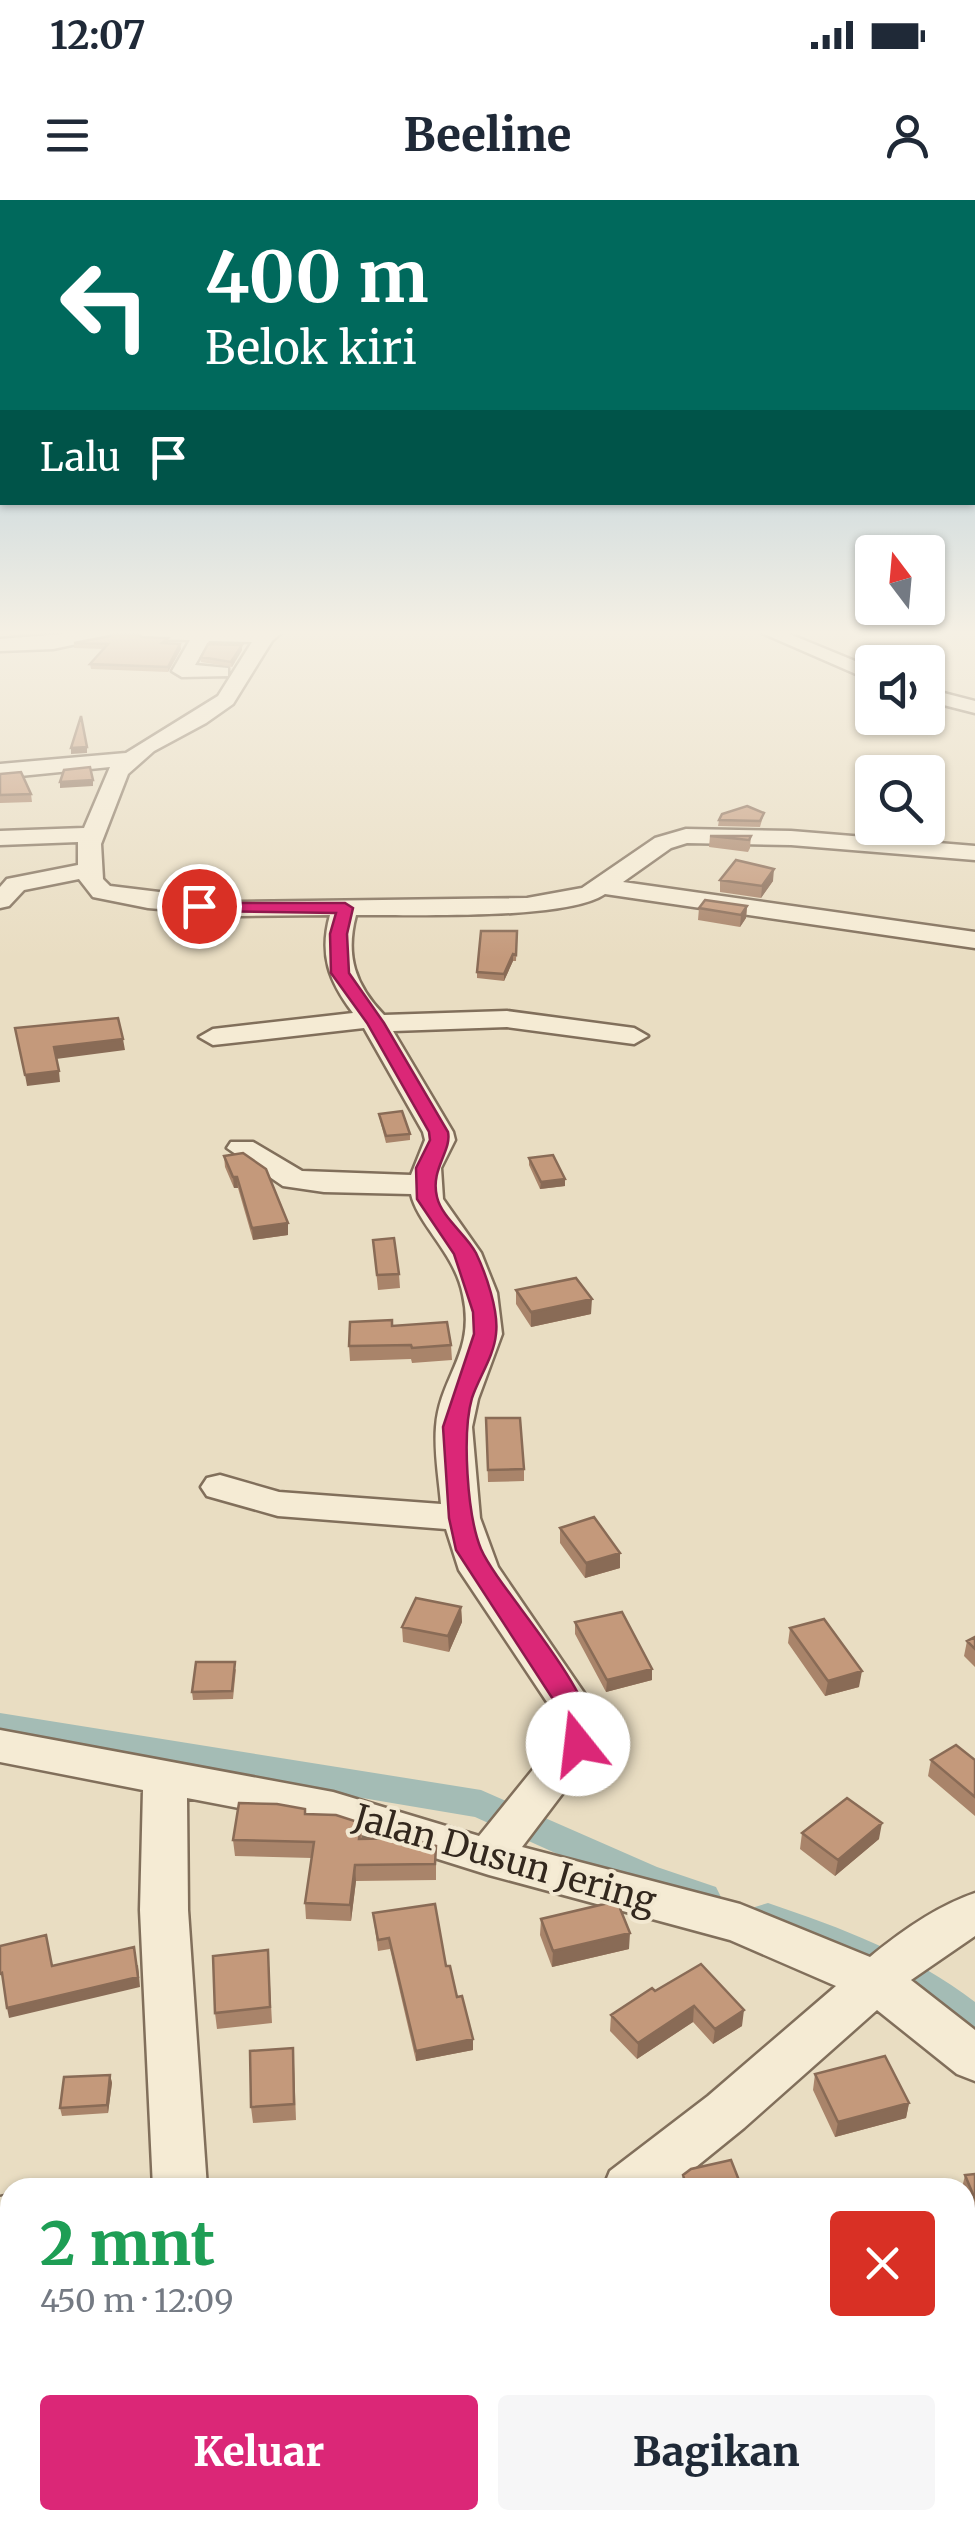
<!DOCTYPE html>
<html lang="id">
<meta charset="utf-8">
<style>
body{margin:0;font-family:Merriweather,serif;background:#f6f6f7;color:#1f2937;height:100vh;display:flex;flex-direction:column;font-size:38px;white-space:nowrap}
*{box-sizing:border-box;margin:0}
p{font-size:32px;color:#747a83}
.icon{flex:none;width:55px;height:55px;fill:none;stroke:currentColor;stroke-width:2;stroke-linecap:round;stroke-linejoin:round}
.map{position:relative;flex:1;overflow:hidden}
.drawer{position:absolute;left:0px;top:1978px;width:975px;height:352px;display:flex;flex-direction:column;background:#fff;border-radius:30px 30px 0 0;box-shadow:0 2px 8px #0004}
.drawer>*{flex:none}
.hud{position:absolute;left:0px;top:0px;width:975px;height:305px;box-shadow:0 2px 8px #0004;background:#00695c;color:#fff;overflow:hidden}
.needle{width:65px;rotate:344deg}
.buttons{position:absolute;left:855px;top:335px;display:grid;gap:20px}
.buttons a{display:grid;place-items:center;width:90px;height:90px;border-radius:10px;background:#fff;box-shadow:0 2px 8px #0004;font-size:50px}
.pin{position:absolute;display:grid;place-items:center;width:85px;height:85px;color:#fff;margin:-42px;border:5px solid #fff;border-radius:50%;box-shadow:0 2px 10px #0007}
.me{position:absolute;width:110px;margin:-55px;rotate:344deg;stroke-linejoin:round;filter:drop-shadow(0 0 8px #0008)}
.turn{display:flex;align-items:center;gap:35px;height:210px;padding:0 40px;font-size:45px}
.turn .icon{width:130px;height:130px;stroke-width:2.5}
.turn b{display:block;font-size:70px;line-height:85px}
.then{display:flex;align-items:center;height:95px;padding:0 40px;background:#0003;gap:20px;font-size:38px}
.round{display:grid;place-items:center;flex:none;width:105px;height:105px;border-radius:10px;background:#f6f6f7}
.headline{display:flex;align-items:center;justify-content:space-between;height:170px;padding:0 40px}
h1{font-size:60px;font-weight:800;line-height:75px;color:#1e9e55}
.cta{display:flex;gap:20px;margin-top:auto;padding:20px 40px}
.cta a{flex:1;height:115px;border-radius:10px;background:#db2777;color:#fff;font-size:40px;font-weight:800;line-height:115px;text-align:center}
.cta a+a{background:#f6f6f7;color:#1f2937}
.status{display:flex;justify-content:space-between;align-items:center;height:70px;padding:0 50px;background:#fff;direction:ltr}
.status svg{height:28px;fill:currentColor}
header{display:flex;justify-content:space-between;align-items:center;height:130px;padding:0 40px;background:#fff;font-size:45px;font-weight:800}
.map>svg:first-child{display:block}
</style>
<div class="status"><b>12:07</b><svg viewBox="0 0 49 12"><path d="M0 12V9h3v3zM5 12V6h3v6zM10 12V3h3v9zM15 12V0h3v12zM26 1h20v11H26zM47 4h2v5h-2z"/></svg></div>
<header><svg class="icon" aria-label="menu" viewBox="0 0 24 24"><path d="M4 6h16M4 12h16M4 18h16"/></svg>Beeline<svg class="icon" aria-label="person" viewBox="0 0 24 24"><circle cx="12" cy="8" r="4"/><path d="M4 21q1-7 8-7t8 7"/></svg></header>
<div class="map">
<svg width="975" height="2328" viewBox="0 0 975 2328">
<rect width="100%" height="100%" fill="#e9ddc2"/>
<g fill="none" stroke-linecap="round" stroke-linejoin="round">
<!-- canal -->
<path fill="#a4bcb5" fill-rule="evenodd" d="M0,1513L481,1590L657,1667L716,1687L721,1697L716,1707L703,1712L631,1687L475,1617L0,1537Z
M768,1703C841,1728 913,1754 975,1802V1841C945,1830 919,1803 891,1786C848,1761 801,1745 755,1729L749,1718L755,1707Z"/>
<!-- minor casing -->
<g stroke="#816f5b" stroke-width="5">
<path id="minor" d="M75,433H112L110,437L53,449L0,451V439Z
M136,433H281L272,441L233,504L206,523L154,551L128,574L101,644L103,679L110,686L241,702L527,698L582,688L655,638L686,629L791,631L975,646V660L791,645L687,643L671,648L623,682L975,732V748L605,694C566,721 408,714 356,715C345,756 355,785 384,815L507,811L634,828L648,836L634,844L507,827L393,831L453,932L455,940L441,968L443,999L481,1053L497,1093L502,1134L478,1199L472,1227L480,1318L498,1367L595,1509L600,1544L522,1647L740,1704L870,1757C900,1732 937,1706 975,1693V1736L911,1780L975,1830V1881L957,1874L877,1810L744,1928L670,1988H603L610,1971L708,1896L836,1786L730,1740L489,1675L333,1626L187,1598L188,1710L207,1988H153L140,1710L143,1590L0,1562V1530L333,1592L479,1636L556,1541L553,1511L459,1370L446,1329L278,1316L207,1296L201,1287L207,1278L220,1275L279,1292L441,1304C439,1279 434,1252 436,1227C440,1175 476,1154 463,1095C455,1053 418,1025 411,994L324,992L283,986L227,948L231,942H253L302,971L411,975L425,940L423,932L364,828L213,845L199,837L213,829L353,813C329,781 319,755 330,715L241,716L148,708L93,697L79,679L24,690L9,706L0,708V687L7,679L78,665V642L0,645V631L84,628L110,567L0,578V564L126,553L218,496L252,442L209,441L195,465L228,468V476L182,477L172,471L190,440L145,439Z
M762,433H787L872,468V481Z
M928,489L975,501V513L928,501Z
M10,1995V2045L0,2047V1997Z
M44,2320H104L103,2328H43Z
M740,2320H800L803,2328H743Z"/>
</g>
<!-- minor -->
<use href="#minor" fill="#f5ebd4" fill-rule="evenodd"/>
</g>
<!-- wall -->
<path fill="#a9846a" d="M142,437L168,444H180L181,449L168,472L91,469L90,464L104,449L74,448V443Z
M242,450L232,467L201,462V457Z
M0,574L31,594L32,602L0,603Z
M764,613L760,627L718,626L719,620Z
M710,636H751L750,648L748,652L709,647Z
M720,680L773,681L761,698L720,692Z
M747,706L746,718L740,727L698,720L699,708Z
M517,731L516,761H513L504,781L477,778V772Z
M379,914L410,934V940L386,943L380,920Z
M224,956L288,1023V1035L253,1040L238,988H234L225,967Z
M529,958L565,986L540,989L529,965Z
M373,1040L399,1074L400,1088L378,1090Z
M516,1090L591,1114L531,1127L516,1104Z
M392,1126L451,1145L452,1160L412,1163L411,1159L350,1161L349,1146Z
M486,1218L524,1269V1281L488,1282Z
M560,1328L620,1353V1368L585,1378L560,1343Z
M461,1407L462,1422L449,1452L403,1442L402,1427Z
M575,1422L652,1469V1480L606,1492L575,1434Z
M790,1428L859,1487L825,1496L788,1443Z
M975,1437V1467L964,1456L967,1441Z
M236,1469L233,1499L193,1500L192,1492Z
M931,1560H975V1616L928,1576Z
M305,1609L306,1614L361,1623L362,1639L436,1646V1680L356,1681L351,1721L306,1719L305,1703L312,1658L235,1656L233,1640Z
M802,1633L879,1639L835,1676L800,1649Z
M373,1713L446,1766L473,1839V1850L416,1861L390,1749L378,1751Z
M541,1719L629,1749L552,1767L540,1735Z
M269,1766L272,1823L217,1829L215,1813Z
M655,1791L742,1826L713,1844L693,1822L637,1859L610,1831L611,1815Z
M294,1864L296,1920L253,1923L251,1907Z
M815,1874L909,1903L906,1918L835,1937L813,1890Z
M110,1875L112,1883L108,1913L62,1916L60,1908Z
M975,1974V2025L965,2000V1988H962L965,1975Z"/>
<!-- shaded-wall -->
<path fill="#896b56" d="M180,444L181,449L168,472V467Z
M242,445V450L232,467L231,462Z
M87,547V553L71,554V548Z
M93,580V586L60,588V582Z
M774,669L773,681L761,698L762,686Z
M747,706L746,718L740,727L741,715Z
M513,754V761L504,781V774Z
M123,839L125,850L56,859L54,847Z
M59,871L60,882L27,886L25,875Z
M233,977H237L238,988H234Z
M565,979V986L540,989L541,982Z
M288,1023V1035L253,1040L252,1028Z
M592,1099L591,1114L531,1127V1112Z
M620,1353V1368L585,1378L586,1363Z
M461,1407L462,1422L449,1452L448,1436Z
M652,1469V1480L606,1492L607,1480Z
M862,1471L859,1487L825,1496L828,1481Z
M882,1623L879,1639L835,1676L838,1660Z
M355,1665L356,1681L351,1721L350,1705Z
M630,1733L629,1749L552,1767L553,1751Z
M138,1765L140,1787L9,1818L7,1808Z
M694,1806L693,1822L637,1859L638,1843Z
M744,1810L742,1826L713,1844L715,1829Z
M473,1839V1850L416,1861V1851Z
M110,1875L112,1883L108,1913L107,1905Z
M909,1903L906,1918L835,1937L838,1922Z
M10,2069V2085L0,2088V2071Z
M10,2231V2242L0,2245V2234Z
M206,2320L207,2328H176Z"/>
<!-- building -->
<path fill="#c4997b" stroke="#896b56" stroke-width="2.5" d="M112,433H136L142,437L168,438L162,443L180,444L168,467L90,464L108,444L74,443L110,436Z
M208,444L242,445L231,462L201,457Z
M81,516L87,547L71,548Z
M90,567L93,580L60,582L64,570Z
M21,572L31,594L0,595V574Z
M747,606L764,613L760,621L719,620L722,614Z
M710,636H751L749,640Z
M736,660L774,669L762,686L720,680Z
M705,700L747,706L741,715L699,708Z
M481,731H517L516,755L513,754L504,774L477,772Z
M118,818L123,839L54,847L59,871L25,875L15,828Z
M402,911L410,934L386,936L379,914Z
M243,953L266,969L288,1023L252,1028L237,977H233L224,956Z
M553,955L565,979L541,982L529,958Z
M394,1038L399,1074L377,1075L373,1040Z
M576,1078L592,1099L531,1112L516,1090Z
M392,1120V1126L447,1122L451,1145L412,1148L411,1145L349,1146L350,1122Z
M486,1218H520L524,1269L488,1270Z
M594,1317L620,1353L586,1363L560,1328Z
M416,1398L461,1407L448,1436L402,1427Z
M622,1412L652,1469L607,1480L575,1422Z
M824,1419L862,1471L828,1481L790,1428Z
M975,1437V1449L967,1441Z
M196,1462H235L232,1491L192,1492Z
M956,1545L975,1560V1597L931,1560Z
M847,1598L882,1623L838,1660L802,1633Z
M239,1603L277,1604L305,1609V1614L336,1615L361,1623L359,1639L409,1638L436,1646L435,1664L355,1665L350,1705L305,1703L314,1642L233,1640Z
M617,1701L630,1733L553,1751L541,1719Z
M435,1704L446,1766H450L457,1797L462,1796L473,1839L416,1851L389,1738L378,1740L373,1713Z
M46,1735L52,1766L134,1747L138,1777L7,1808L2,1773L0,1774V1746Z
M268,1750L270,1807L215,1813L213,1756Z
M701,1764L744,1810L715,1829L694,1806L638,1843L611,1815L652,1788L655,1791Z
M293,1848L294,1904L251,1907L250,1851Z
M885,1856L909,1903L838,1922L815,1874Z
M110,1875L107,1905L60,1908L64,1877Z
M731,1960L742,1988H687L683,1975L691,1969Z
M975,1974V1999L965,1975Z
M10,2024V2069L0,2071V2034L7,2033Z
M10,2200V2231L0,2234V2202Z
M10,2313V2320H18V2328H0V2316Z
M87,2320H204L176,2328H88Z
M206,2320H234L235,2328H207Z
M691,2320H707L709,2328H653Z"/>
<!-- sky -->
<linearGradient id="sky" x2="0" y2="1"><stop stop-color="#8db7d4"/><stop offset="0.57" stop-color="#f5f0e4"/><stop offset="1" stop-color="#f5f0e4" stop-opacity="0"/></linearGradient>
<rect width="975" height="759" fill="url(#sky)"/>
<!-- route -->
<path fill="#db2777" stroke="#8e194d" stroke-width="2.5" d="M194,703H345L353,708L347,734L349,773L384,823L448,932C452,951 430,969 437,997C442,1018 466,1034 476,1053C486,1074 499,1111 496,1134C494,1156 479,1177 472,1198C462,1233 467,1315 481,1349C500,1393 613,1507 588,1551L578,1555L569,1551L560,1510L456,1350L449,1318L443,1227L474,1134L473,1112L454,1054L417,999L416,968L430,940L429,932L367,823L331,773L330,734L336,713L199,711L191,706Z"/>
<g text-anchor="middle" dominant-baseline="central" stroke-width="8" stroke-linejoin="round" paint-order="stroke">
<!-- near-street labels -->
<g font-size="35" fill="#33281e" stroke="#f2e8d1">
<text transform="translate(505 1659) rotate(16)">Jalan Dusun Jering</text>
</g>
</g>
</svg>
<div class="buttons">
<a><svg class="needle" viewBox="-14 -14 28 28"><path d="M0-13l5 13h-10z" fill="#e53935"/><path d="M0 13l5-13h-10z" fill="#747a83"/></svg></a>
<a><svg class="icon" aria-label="sound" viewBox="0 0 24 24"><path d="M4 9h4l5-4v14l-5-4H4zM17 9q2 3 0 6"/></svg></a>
<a><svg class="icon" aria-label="search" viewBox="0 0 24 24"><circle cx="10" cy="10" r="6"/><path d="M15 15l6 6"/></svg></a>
</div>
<div class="pin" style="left:199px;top:706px;background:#d93025"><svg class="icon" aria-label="arrive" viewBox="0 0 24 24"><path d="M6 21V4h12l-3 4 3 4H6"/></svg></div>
<svg class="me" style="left:578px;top:1544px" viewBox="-20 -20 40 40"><circle r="19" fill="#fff"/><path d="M0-13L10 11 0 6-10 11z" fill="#db2777"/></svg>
<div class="hud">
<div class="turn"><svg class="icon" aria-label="left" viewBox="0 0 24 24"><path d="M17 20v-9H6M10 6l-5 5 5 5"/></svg><div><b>400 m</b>Belok kiri</div></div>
<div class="then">Lalu<svg class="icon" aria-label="arrive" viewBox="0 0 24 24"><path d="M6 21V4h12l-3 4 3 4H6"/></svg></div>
</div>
<section class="drawer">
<div class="headline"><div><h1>2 mnt</h1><p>450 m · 12:09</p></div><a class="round" style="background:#d93025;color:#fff"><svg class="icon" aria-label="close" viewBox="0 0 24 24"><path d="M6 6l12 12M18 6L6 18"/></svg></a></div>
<div class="cta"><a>Keluar</a><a>Bagikan</a></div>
</section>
</div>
